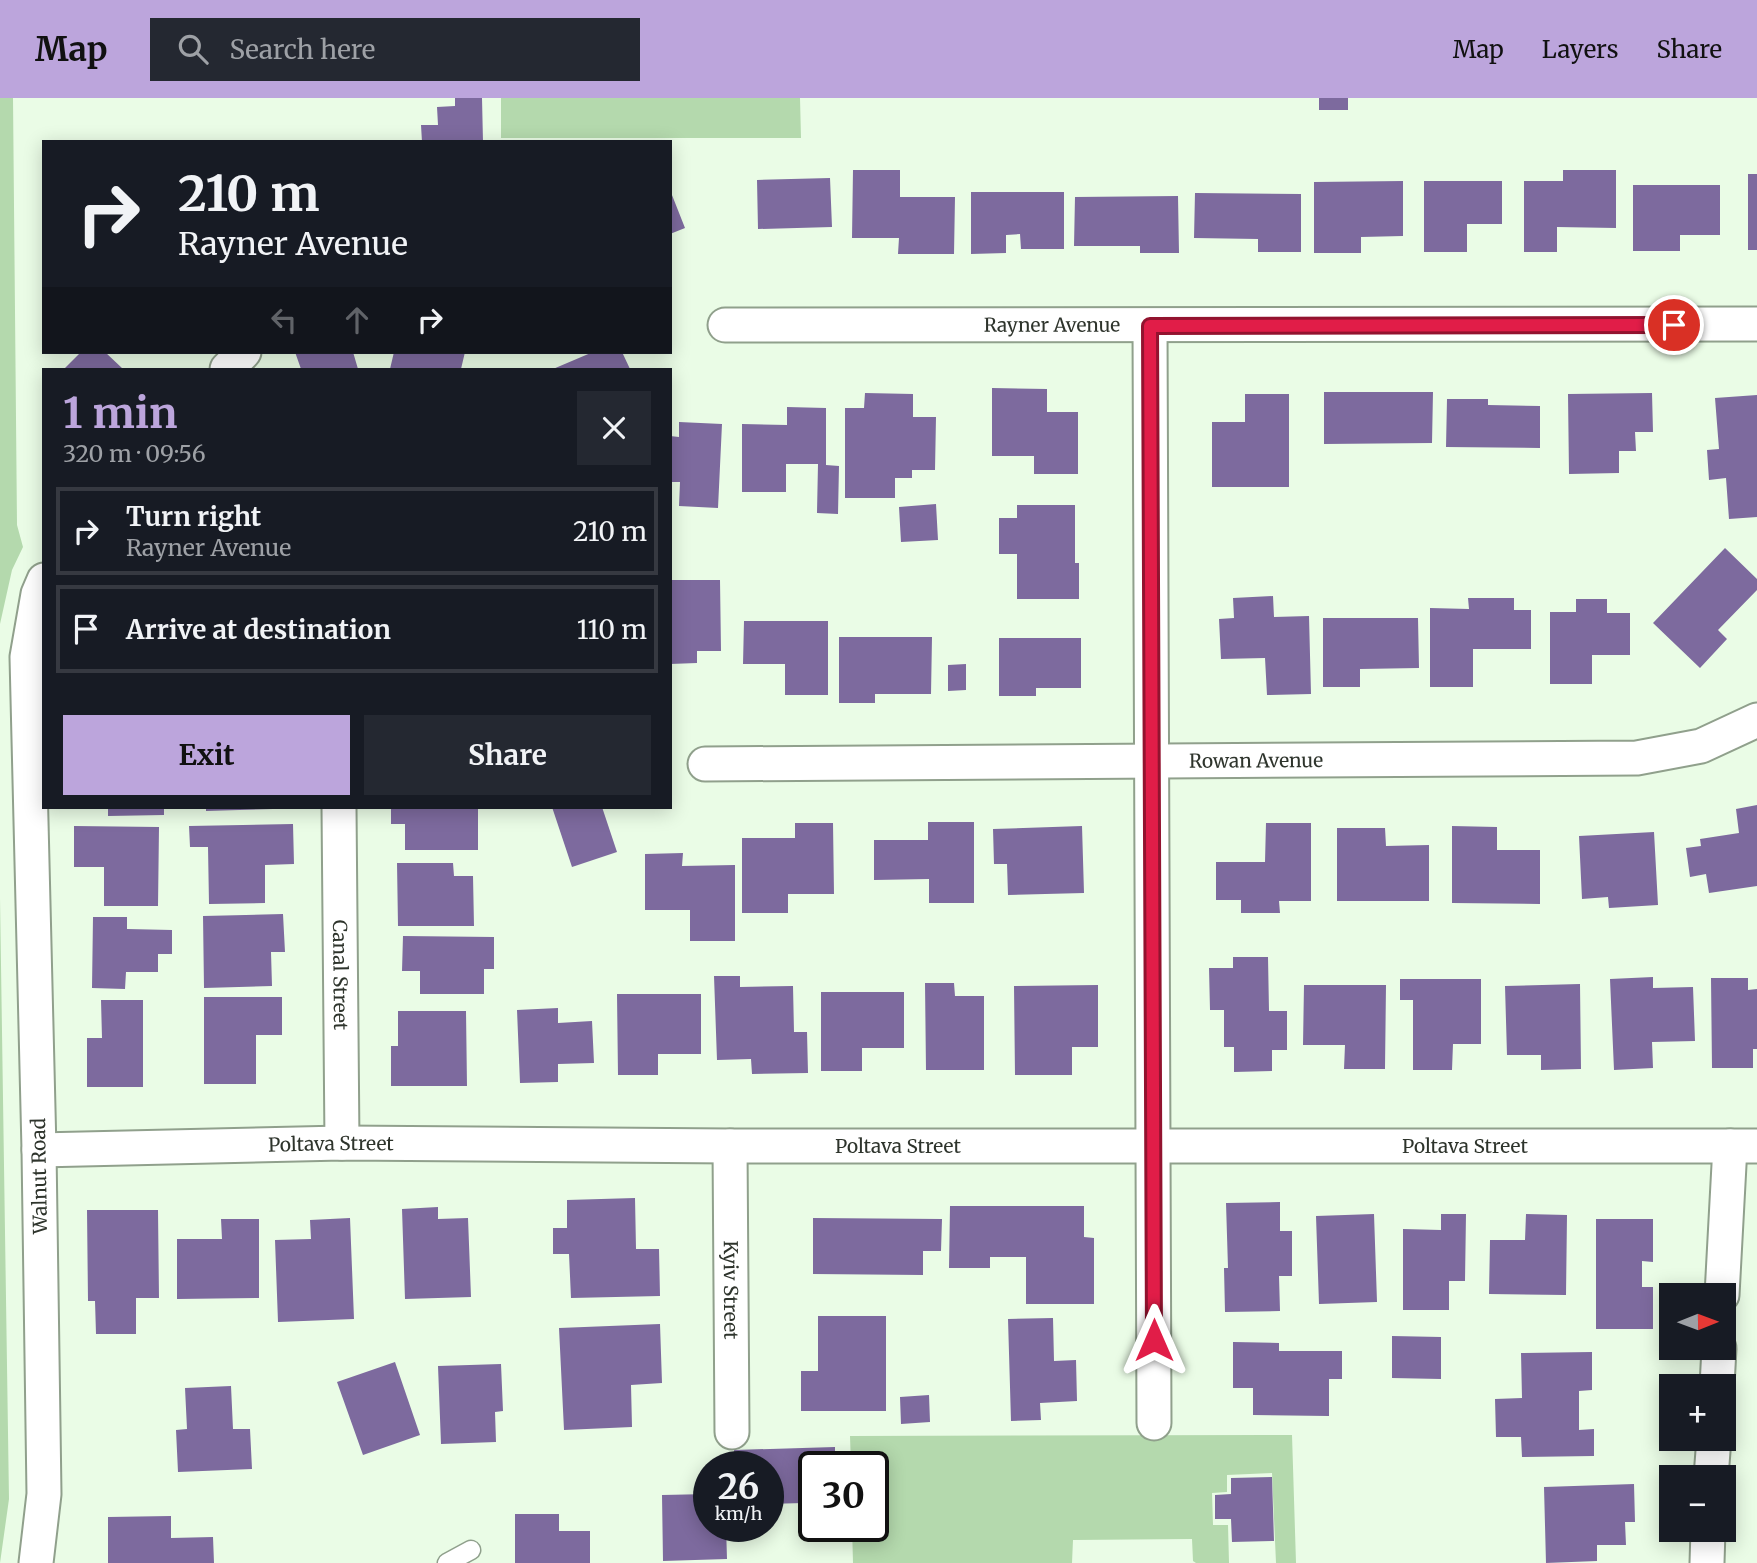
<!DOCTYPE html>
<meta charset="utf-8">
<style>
body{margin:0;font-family:Merriweather,serif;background:#242831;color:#f1f3f6;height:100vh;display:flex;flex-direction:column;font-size:26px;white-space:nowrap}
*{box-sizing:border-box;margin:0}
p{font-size:23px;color:#9ea1a6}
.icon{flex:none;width:38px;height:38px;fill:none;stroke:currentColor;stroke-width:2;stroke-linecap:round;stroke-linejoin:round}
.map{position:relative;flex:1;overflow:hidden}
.sheet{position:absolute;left:42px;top:270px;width:630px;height:441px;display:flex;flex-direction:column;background:#171b24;border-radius:0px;box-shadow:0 4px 18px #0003}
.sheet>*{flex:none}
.hud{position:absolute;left:42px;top:42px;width:630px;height:214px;border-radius:0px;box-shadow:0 4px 18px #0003;background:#171b24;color:#f1f3f6;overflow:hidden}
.needle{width:46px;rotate:89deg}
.controls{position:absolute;left:1659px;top:1185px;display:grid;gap:14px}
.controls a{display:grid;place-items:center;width:77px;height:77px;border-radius:0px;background:#171b24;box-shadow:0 4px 18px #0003;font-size:35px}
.speed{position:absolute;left:693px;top:1353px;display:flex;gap:14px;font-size:35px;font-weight:700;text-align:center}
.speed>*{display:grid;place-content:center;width:91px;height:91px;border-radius:50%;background:#171b24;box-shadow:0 4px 18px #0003;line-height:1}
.speed small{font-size:18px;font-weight:400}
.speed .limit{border:4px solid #111;border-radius:10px;background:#fff;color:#111}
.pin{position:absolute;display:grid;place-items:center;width:60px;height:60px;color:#fff;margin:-30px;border:4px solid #fff;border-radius:50%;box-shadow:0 2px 7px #0007}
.me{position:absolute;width:77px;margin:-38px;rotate:0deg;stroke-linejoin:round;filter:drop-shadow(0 0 5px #0008)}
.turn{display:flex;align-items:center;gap:24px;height:147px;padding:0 21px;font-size:32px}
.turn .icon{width:91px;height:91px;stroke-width:2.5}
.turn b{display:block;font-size:49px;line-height:60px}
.lanes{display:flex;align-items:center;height:66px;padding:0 21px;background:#0003;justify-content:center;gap:35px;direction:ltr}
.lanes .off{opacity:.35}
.round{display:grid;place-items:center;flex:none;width:74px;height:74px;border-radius:0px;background:#242831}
.overview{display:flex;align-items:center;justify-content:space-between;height:119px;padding:0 21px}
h1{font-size:42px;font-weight:700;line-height:52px;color:#bca5dc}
.cta{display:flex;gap:14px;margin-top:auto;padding:14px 21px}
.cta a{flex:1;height:80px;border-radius:0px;background:#bca5dc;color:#111;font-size:28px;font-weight:700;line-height:80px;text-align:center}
.cta a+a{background:#242831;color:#f1f3f6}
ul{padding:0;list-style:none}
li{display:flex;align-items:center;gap:21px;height:88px;margin:0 14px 10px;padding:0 7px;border:4px solid #363941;border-radius:0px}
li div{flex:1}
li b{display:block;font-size:26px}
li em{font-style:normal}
header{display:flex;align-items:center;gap:42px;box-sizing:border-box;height:98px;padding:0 35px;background:#bca5dc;color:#111}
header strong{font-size:33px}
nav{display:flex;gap:38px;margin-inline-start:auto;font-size:24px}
.search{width:490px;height:63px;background:#242831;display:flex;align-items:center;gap:18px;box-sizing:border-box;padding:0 24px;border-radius:0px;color:#9ea1a6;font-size:26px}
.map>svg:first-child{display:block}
</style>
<header>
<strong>Map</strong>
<div class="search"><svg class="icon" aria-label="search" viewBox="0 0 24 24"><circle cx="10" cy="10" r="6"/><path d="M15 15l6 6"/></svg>Search here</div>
<nav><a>Map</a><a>Layers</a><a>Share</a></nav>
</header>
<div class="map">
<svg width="1757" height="1465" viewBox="0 0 1757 1465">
<rect width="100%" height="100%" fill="#eafce6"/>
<!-- green -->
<path fill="#b4d9ad" d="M0,0H13L17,427L23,449L12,472L0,526Z
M501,0H800L801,40H501Z
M0,800L9,1401L0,1465Z
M1292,1337L1296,1465H1276L1272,1375L1227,1377V1394L1212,1395L1213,1427H1228L1229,1465H1196L1193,1463L1192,1441L1073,1442L1072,1465H853L852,1428H873V1368H851L850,1338Z"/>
<!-- building -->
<path fill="#7d6a9e" d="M455,0H482L483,44H422L421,27H438L437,9L455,8Z
M1319,0H1348V12H1319Z
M853,72H900V99H955L954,156H898L899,140H852Z
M1563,72H1616V130L1557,129V154H1524V83H1563Z
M1748,76H1757V152H1748Z
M830,80L832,129L758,131L757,82Z
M1403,83V138L1361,139V155H1314V84Z
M1424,83H1502V126H1467V154H1424Z
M1633,87H1720V137H1680V153H1633Z
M670,92L685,130L670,136Z
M971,94H1064V151H1021L1020,136L1006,137V155L971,156Z
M1195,95L1301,96V154H1258V141L1194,140Z
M1178,98L1179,155H1140V148H1074L1075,99Z
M81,254H105L123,271H64Z
M295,254H353L358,271H301Z
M394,254H465L461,271H390Z
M593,254H622L630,271H553Z
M992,290L1047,291V314H1078V376H1034V358H992Z
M1324,294H1433L1432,345L1324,346Z
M865,295L913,296V319H936L935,372H912V380H895V400H845V310H864Z
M1652,295L1653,334H1635L1636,353H1619V375L1569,376L1568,296Z
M1245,296H1289V389H1212V324H1245Z
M1757,297V419L1729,421L1726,380L1709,382L1707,352L1719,351L1715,300Z
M1447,301H1488V307L1540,308V350L1446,349Z
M787,309L826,310V367L839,368L838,416L817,415L818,366H786V394H742V326L787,327Z
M679,324L722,326L718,410L679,408L680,384H670V338L679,339Z
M936,406L938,442L901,444L899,409Z
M1017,407H1075V465H1079V501H1017V456H999V420H1017Z
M1725,450L1757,481V492L1718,532L1727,541L1700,570L1653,525Z
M670,482H720L721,553H697V565L670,566Z
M1273,498L1274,519L1309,518L1311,596L1267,597L1265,560L1221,561L1219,521L1234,520L1233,500Z
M1468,500H1514V512H1531V551H1473V589H1430V510L1469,511Z
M1576,501H1607V515H1630V557H1592V586H1550V514H1576Z
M1323,520H1418L1419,570L1360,571V589H1323Z
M744,523H828V597H785V566H743Z
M839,539H932L931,596H875V605H839Z
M999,540H1081V590H1036V598H999Z
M966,566V592L948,593V567Z
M1757,707V788L1709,795L1706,776L1690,779L1686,750L1701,748L1700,741L1739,735L1736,711Z
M108,709H164V717L108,718Z
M206,709H273V711L206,713Z
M391,709H478V752H405V726H391Z
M552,709H602L617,754L572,769Z
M928,724H974V805H929V781L874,782V742H928Z
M795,725H833L834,796H788V815H742V740H795Z
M1266,725H1311V803H1279L1280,815H1241V802H1216V764H1265Z
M293,726L294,766L265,767V805L209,806L208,749H190L189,728Z
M74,728L159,729L158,808H104V769H74Z
M1082,728L1084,795L1008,797L1007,766H994L993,731Z
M1452,728L1497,729V752H1540V806L1452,805Z
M1337,730H1385L1386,748L1429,747V803H1337Z
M1654,734L1658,807L1609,810L1608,799L1582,801L1579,738Z
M683,755L682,768L735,767V843H690V812H645V756Z
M397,765H453L454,778H473L474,828H398Z
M283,816L285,854H271L272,888L204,890L203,818Z
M93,819H127V831L172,832V856H158V874H126L125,891L92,890Z
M403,838L494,839V871H484V896H420V873H402Z
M1233,859H1268L1269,913H1287V952H1272V973L1234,974V949H1224V912H1210L1209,870H1233Z
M714,878H740V889L793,888L794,934H807L808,975L752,976L751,961L717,962Z
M1653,879V890L1693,889L1695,943L1652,944L1653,970L1614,972L1610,881Z
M1711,880H1748V892L1757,891V951H1753V970H1712Z
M1400,881H1481V946H1453L1452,972H1413V902H1400Z
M925,885H954L955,898H984V972H926Z
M1580,886L1581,971L1541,972V957H1507L1505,888Z
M1098,887V949H1072V977H1015L1014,888Z
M1304,887H1386L1385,971H1344L1345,947H1303Z
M821,894H904V950H862V973H821Z
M617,896H701V956H658V977H618Z
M204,899H282V937H256V986H204Z
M101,902H143V989H87V940H102Z
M558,910V925L592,923L594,965L558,966V984L520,985L517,912Z
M398,913H466L467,988H391V948H398Z
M635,1100L636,1151H659L660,1198L571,1200L569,1156H553V1130H567V1102Z
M1280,1104V1133H1292V1178H1279L1280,1213L1225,1214L1224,1170H1228L1226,1105Z
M950,1108H1084V1139L1094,1140V1206H1026V1159H990V1170H949Z
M438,1109V1121L468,1120L471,1199L405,1201L402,1111Z
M87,1112H158L159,1200H136V1236H96L95,1203H88Z
M1374,1116L1377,1204L1319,1206L1316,1118Z
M1441,1116H1466L1465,1183H1449V1212H1403V1131L1441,1132Z
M1526,1116L1567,1117L1566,1197L1489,1196L1490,1142H1525Z
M350,1120L354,1221L278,1224L275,1142L311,1141L310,1122Z
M813,1120L942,1121L941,1153H923V1177L813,1176Z
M221,1121H259V1200L177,1201V1141H222Z
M1596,1121H1653V1164L1642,1163V1189H1653V1231H1596Z
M818,1218H886V1313H801V1273H818Z
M1053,1220L1054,1263L1076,1262L1077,1303L1040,1305L1041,1322L1011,1323L1008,1221Z
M660,1226L662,1285L631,1287L632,1329L564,1332L559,1230Z
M1392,1238L1441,1239V1281L1392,1280Z
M1233,1244L1279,1245V1253H1342V1281H1329V1318L1253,1317V1290H1233Z
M1592,1254V1292L1579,1293V1332L1594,1331V1358L1522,1359L1521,1339H1496L1495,1301L1522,1300L1521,1255Z
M395,1264L420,1337L363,1357L337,1284Z
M501,1266L503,1313L495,1314L496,1344L441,1346L438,1268Z
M231,1288L233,1331H250L252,1371L178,1374L176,1332L187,1331L185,1290Z
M929,1297L930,1324L901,1326L900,1299Z
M835,1349V1368H814V1391L803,1392V1405L768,1406V1368H734V1352Z
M1272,1379L1274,1443L1232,1444L1231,1421H1215V1397L1231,1396V1380Z
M1634,1386L1635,1424H1625L1626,1447H1597V1463L1546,1465L1544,1389Z
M709,1396V1428H726L727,1461L663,1463L662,1397Z
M515,1416H559V1433H590V1465H515Z
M171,1418V1440L213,1439L214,1465H108V1419Z"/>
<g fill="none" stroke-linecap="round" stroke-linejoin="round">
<!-- lane casing -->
<g stroke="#90a08c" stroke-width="21">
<path id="lane" d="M447,1465L471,1452"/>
</g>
<!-- street casing -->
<g stroke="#90a08c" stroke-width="37">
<g id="street">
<path id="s1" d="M725,227L1757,226"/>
<path d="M1150,228L1154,1325"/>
<path d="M227,271L244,254"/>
<path id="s2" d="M705,666L1637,660L1701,648L1757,622"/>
<path id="s3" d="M339,709L342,1045"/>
<path id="s4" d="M730,1048L732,1334"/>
<path id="s5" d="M39,1052L342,1045L730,1048H1757"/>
<path d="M1722,1197L1730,1048"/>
<path d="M1717,1288L1719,1250"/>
<path d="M1711,1379L1714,1340"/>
<path d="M36,1465L44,1396L39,1052L27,559L38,496L44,482"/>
<path d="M1707,1465L1708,1432"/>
</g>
</g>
<!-- lane -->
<use href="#lane" stroke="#fff" stroke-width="18"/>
<!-- street -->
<use href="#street" stroke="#fff" stroke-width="33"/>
</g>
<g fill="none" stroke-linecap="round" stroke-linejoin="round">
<!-- route casing -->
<g stroke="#92132f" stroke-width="18">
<path id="route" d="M1154,1242L1150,228L1674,227"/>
</g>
<!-- route -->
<use href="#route" stroke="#e11d48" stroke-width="12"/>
</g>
<g text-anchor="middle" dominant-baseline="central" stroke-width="7" stroke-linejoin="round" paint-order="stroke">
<!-- street labels -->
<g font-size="19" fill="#2e342c" stroke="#fff">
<text stroke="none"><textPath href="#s1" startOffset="327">Rayner Avenue</textPath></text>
<text stroke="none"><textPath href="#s2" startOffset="551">Rowan Avenue</textPath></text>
<text stroke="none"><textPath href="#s3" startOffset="168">Canal Street</textPath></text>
<text stroke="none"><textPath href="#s5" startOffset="292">Poltava Street</textPath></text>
<text stroke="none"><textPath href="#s5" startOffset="859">Poltava Street</textPath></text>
<text stroke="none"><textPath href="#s5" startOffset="1426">Poltava Street</textPath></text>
<text transform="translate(39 1078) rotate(-91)">Walnut Road</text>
<text stroke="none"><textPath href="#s4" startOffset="144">Kyiv Street</textPath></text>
</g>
</g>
</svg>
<div class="controls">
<a><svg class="needle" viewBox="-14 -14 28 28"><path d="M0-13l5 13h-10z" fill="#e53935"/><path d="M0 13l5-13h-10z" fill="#9ea1a6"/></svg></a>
<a>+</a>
<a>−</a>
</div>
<div class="speed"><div>26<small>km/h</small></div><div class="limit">30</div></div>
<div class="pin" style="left:1674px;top:227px;background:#d93025"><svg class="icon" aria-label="arrive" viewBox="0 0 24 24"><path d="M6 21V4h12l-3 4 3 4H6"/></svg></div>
<svg class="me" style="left:1154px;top:1242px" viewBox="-20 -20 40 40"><path d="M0-17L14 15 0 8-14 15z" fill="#e11d48" stroke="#fff" stroke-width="4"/></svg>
<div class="hud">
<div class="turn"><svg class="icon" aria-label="right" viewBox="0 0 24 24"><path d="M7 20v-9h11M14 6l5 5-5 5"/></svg><div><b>210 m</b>Rayner Avenue</div></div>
<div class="lanes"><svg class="icon off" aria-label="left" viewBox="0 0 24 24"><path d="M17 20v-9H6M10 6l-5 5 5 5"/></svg><svg class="icon off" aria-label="ahead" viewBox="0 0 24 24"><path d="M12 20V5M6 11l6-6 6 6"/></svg><svg class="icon" aria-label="right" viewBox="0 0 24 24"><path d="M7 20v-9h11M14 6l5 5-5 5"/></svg></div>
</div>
<section class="sheet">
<div class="overview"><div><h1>1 min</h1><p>320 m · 09:56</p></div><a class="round"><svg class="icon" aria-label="close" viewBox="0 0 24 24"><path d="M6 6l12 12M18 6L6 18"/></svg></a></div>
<ul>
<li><svg class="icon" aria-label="right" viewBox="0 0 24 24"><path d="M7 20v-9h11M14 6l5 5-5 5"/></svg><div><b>Turn right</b><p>Rayner Avenue</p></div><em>210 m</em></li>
<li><svg class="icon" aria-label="arrive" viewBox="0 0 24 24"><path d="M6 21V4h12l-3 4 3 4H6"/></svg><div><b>Arrive at destination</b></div><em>110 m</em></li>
</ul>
<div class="cta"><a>Exit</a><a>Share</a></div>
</section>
</div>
